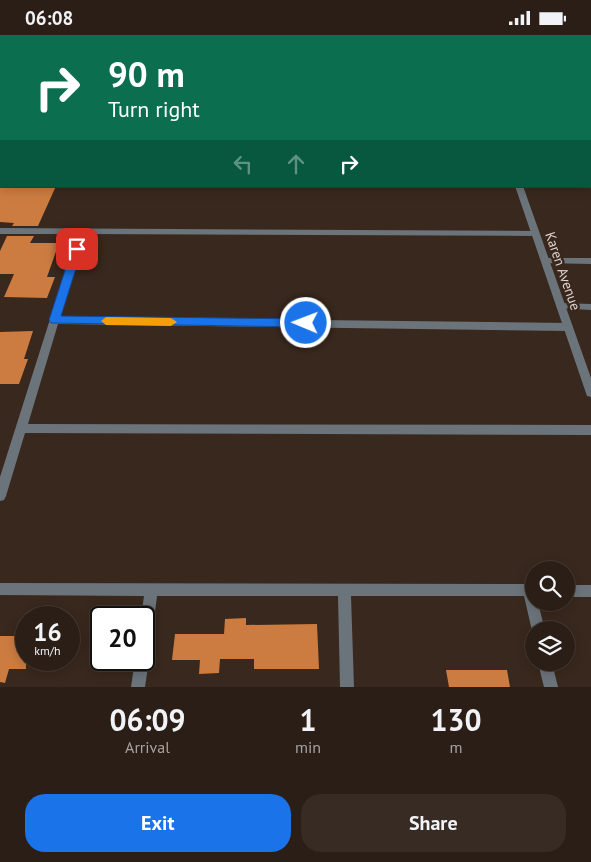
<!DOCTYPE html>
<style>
body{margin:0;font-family:"PT Sans",sans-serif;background:#372b23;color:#f1f3f6;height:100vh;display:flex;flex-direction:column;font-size:19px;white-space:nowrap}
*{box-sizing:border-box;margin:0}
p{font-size:16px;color:#a6a2a1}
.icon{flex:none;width:28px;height:28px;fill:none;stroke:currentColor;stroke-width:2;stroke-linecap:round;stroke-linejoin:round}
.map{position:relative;height:652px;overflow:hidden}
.drawer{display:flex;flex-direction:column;background:#2b1e16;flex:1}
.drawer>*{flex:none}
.guide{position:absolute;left:0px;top:0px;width:591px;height:152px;box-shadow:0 2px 12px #0003,0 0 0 1px #473c35;background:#0b6e4f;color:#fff;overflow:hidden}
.buttons{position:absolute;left:525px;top:526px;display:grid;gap:10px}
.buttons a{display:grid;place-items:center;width:50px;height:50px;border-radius:50%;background:#2b1e16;box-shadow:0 2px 12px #0003,0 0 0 1px #473c35;font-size:25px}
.speed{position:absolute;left:15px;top:571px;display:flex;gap:10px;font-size:25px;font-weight:700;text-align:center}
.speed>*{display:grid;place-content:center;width:65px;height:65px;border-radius:50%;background:#2b1e16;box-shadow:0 2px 12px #0003,0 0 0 1px #473c35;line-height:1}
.speed small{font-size:12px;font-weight:400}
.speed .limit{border:2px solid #111;border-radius:8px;background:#fff;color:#111}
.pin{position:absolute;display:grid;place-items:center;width:42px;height:42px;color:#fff;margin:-21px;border-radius:10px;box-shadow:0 2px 8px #0006}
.me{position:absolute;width:55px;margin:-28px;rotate:271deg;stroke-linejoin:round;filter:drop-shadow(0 0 4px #0008)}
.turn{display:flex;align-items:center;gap:18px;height:105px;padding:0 25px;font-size:22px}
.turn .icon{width:65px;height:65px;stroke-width:2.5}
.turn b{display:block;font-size:35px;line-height:42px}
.lanes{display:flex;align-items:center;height:48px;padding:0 25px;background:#0003;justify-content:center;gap:25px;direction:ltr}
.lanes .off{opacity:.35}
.eta{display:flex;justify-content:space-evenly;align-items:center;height:85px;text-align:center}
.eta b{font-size:30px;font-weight:600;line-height:35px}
.button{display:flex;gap:10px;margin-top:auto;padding:10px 25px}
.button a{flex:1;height:58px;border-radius:20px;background:#1a73e8;color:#fff;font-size:20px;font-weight:600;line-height:58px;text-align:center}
.button a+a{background:#372b23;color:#f1f3f6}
.status{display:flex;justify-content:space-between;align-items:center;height:35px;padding:0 25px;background:#2b1e16;direction:ltr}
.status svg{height:14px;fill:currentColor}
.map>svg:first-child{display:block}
</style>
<div class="status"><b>06:08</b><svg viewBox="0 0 49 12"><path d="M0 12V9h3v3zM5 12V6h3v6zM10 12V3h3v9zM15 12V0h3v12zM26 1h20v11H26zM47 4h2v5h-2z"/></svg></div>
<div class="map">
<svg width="591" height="652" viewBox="0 0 591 652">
<rect width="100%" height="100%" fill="#39281d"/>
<!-- building -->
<path fill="#cc7c40" d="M0,151H56L38,191H12L14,188L0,187Z
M7,201H34L30,208H59L47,242H55L47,263L4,262L14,239H0V216Z
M33,296L24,324H28L19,349H0V297Z
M246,583V590L317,589L319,634H254V624H220L219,638L199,639L200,625H172L175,599H224L225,584Z
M0,601H18L15,611H26V634H9L5,648L0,647Z
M446,635H507L510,652H449Z"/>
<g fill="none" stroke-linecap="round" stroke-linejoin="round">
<!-- service -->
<path fill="#6c747b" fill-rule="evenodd" d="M137,0H143V1H137Z
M169,0H175V1H169Z
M0,90H1V94H0Z
M590,117H591V123H590Z
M0,123H1V127H0Z
M0,193L536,196L540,199L539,201L85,199L60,282L568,288L573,292L568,296L58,289L28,389L591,390V400L25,398L6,461L4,465L0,466V442L77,199H0Z
M545,223H591V229L542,228L541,226L542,224Z
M561,268L591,269V275L558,273L556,271Z
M0,548L534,549V568H538L545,595H534L533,600L524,561H351L354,652H340L338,561H157L151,609L149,614L144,616V582H141L144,561L0,560Z
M566,550H591V562H566Z
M144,619L147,620L149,625L145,652H131L135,625H144Z
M538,628H552L558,652H544Z"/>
<!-- tertiary -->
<path fill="#6c747b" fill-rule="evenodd" d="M252,0H494L495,1H253Z
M591,0V4H590V1H588Z
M515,151H523L591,343V362L587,361L586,358Z"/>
</g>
<!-- route -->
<path fill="#1a73e8" stroke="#114b97" d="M77,211L82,214L61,281L306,284L312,288L306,292L51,288L49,285L72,214Z"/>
<!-- slow -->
<path fill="#f59e0b" d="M106,282L171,283L177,287L171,291L106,290L101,286Z"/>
<g text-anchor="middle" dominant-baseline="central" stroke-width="5" stroke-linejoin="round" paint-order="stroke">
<!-- street labels -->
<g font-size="14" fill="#dfd3cc" stroke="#39281d">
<text transform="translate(563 236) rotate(71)">Karen Avenue</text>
</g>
</g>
</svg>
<div class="buttons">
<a><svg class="icon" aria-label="search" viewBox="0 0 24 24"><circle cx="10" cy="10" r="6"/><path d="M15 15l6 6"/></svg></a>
<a><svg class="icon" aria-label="layers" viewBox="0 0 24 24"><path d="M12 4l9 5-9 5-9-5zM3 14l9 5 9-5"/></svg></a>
</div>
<div class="speed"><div>16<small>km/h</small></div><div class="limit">20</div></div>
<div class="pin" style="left:77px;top:214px;background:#d93025"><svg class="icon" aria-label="arrive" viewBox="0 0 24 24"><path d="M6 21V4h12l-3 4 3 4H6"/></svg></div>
<svg class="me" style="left:306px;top:288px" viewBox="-20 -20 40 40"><circle r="17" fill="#1a73e8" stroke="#fff" stroke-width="3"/><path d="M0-11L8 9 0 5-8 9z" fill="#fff"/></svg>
<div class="guide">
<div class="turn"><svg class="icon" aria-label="right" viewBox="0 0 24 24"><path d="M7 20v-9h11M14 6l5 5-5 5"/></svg><div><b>90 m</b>Turn right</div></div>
<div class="lanes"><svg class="icon off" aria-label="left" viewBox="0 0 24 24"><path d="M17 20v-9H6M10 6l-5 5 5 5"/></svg><svg class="icon off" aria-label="ahead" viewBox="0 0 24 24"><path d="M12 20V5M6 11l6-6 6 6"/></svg><svg class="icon" aria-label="right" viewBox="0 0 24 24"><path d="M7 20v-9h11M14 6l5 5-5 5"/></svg></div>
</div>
</div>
<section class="drawer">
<div class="eta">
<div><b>06:09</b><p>Arrival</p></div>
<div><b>1</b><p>min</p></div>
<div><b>130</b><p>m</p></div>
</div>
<div class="button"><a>Exit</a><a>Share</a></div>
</section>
